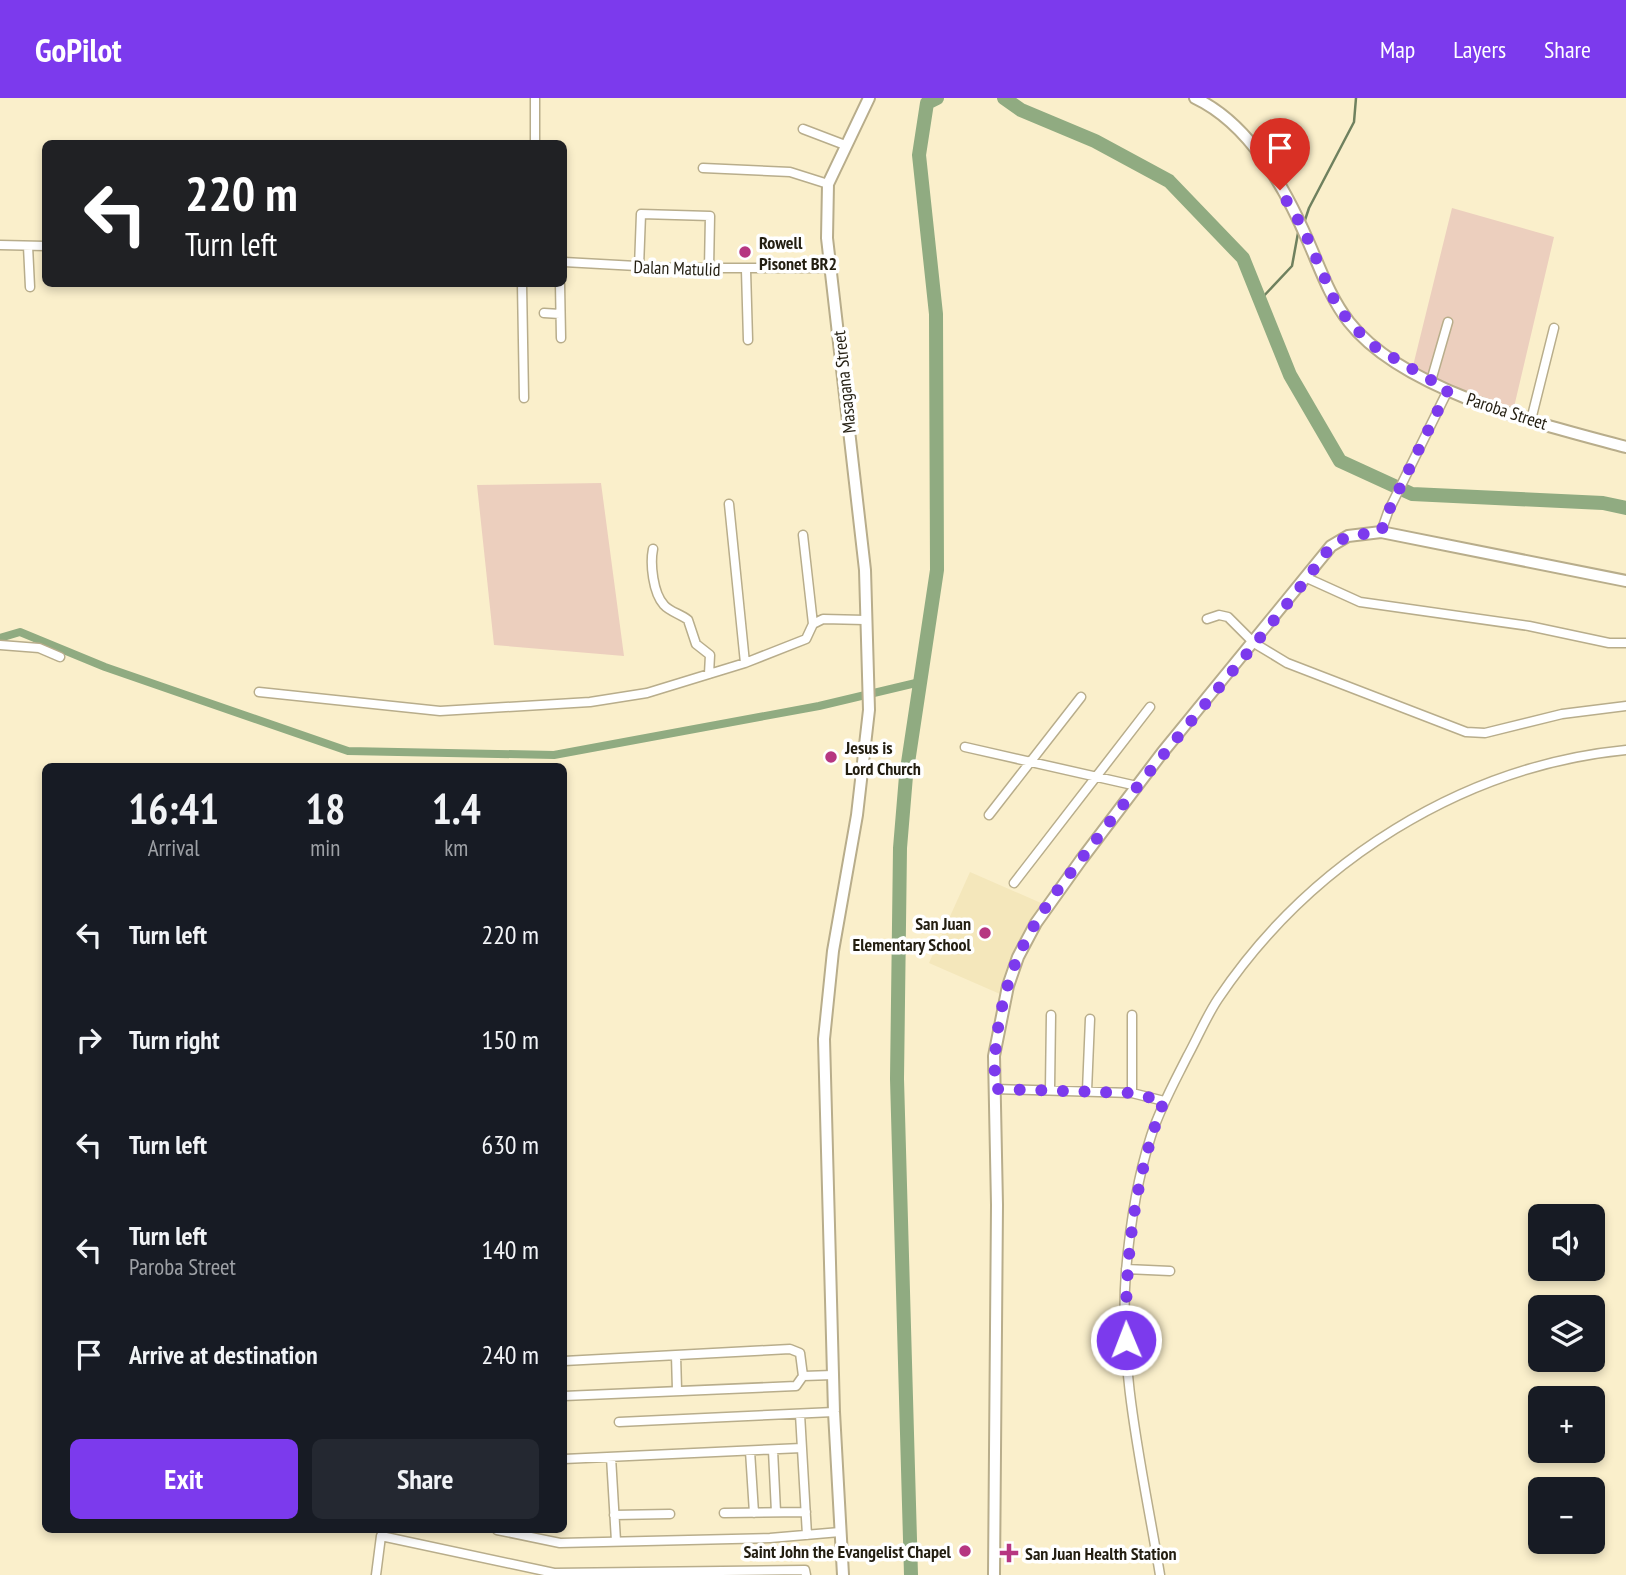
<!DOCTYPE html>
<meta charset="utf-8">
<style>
body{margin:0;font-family:"PT Sans Narrow",sans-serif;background:#242831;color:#f1f3f6;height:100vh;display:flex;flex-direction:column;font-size:26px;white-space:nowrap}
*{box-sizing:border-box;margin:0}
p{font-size:23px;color:#9ea1a6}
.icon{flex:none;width:38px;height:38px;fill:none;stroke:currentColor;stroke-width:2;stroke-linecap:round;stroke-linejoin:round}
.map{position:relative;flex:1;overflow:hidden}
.panel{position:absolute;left:42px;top:665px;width:525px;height:770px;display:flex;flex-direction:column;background:#171b24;border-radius:10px;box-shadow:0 4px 10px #0003}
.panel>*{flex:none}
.hud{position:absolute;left:42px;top:42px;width:525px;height:147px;border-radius:10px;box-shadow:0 4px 10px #0003;background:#202124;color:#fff;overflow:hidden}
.tools{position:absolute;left:1528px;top:1106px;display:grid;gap:14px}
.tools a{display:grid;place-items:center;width:77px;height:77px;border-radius:10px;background:#171b24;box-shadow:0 4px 10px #0003;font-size:35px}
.pin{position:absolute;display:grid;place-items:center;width:60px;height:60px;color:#fff;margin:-72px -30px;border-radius:50% 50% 50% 0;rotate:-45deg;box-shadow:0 0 7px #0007}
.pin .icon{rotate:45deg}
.me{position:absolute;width:77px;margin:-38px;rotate:359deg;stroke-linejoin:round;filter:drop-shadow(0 0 5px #0008)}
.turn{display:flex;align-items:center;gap:24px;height:147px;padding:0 28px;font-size:32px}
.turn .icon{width:91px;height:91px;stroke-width:2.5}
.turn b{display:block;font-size:49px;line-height:60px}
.eta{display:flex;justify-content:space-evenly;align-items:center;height:119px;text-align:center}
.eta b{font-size:42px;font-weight:700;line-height:49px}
.action{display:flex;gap:14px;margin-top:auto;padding:14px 28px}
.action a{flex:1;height:80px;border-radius:10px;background:#7c3aed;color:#fff;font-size:28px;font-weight:700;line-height:80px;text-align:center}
.action a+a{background:#242831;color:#f1f3f6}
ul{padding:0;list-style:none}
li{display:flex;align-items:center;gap:21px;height:105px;padding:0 28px}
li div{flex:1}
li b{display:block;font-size:26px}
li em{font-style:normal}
header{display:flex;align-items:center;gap:42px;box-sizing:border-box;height:98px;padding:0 35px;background:#7c3aed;color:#fff}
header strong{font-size:33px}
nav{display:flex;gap:38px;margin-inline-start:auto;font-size:24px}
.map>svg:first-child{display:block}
</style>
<header>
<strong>GoPilot</strong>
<nav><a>Map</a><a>Layers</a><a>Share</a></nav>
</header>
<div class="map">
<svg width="1626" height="1477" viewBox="0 0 1626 1477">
<rect width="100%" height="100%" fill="#faefcb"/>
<!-- built -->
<path fill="#f4e7bb" d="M970,774L1041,805L1000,896L929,865Z"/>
<!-- green -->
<path fill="#eccfbe" d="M1452,110L1554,139L1514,309L1460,294L1413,268Z
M601,385L624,558L494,547L477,387Z"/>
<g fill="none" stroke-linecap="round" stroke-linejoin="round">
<!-- stream -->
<path stroke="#6f815f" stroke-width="2.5" d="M1304,125L1309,110L1354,24L1356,0
M1260,202L1292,168L1298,135"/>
<!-- canal -->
<path stroke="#90ab81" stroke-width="8" d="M0,540L20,534L105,569L348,653L554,657L819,608L920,584"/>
<!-- river -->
<path stroke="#90ab81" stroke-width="14" d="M1004,0L1021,12L1095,43L1169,83L1243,160L1290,277L1340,363L1412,396L1603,405L1626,410
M911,1477L897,981L900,750L906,678L937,472L936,216L919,57L927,5L937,0"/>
<!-- street casing -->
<g stroke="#b8ad8b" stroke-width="11">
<path id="street" d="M803,31L845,47
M535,46V1
M703,70L790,74L828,86
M0,147L46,148
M28,148L30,189
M564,164L673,170H832
M639,169L641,116L710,118L709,171
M746,172L748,242
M522,186L524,300
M560,186L561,240
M544,215L560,216
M1431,283L1448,224
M1531,322L1554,230
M729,406L745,565
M1381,434L1388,414L1448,292
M803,437L813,526
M653,451C650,466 653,495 664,507C670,514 681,516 688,522L696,546L710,557L709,576
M1307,480L1360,504L1529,528L1609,545H1626
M1207,521L1219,517L1228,519L1254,545L1287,565L1466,634L1485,635L1562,616L1626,608
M0,547L39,550L60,559
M259,594L440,613L590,604L647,595L745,565L806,541L813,526L823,521L865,522
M965,649L1137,688
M989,717L1081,599
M1014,785L1150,609
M1132,917V995
M995,991L1132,995L1164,1003
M1050,991L1051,917
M1087,993L1090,921
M1126,1171L1170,1173
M676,1257L677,1292
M564,1263L790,1251L800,1255L803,1278L796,1288L564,1298
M803,1278L833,1277
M800,1316L807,1437
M619,1324L834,1314
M773,1352L776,1414
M750,1353L754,1415
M611,1359L616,1443
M564,1361L802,1350
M724,1415L806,1414
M614,1417L670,1416
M497,1432L560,1445L770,1440L840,1434
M376,1477L381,1438L554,1475L805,1472L806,1477
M1160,1477C1144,1378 1118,1274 1126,1173C1130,1128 1137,1081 1151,1038C1160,1010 1174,985 1187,959C1198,939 1206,919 1218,901C1310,764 1462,668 1626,652"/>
</g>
<!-- secondary casing -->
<g stroke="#b8ad8b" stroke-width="14">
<path id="secondary" d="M1195,0C1250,26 1285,90 1308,143C1320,170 1330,200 1349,224C1403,293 1543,327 1626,349
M843,1477L834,1314L824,941L833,853L857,717L869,612L865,472L827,140L828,86L869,0
M994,1477L997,1107L994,958L1008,888L1018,859L1036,825L1081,762L1162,655L1331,448L1348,438L1381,434L1626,483"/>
</g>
<!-- street -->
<use href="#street" stroke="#fff" stroke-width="8"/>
<!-- secondary -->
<use href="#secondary" stroke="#fff" stroke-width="10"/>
</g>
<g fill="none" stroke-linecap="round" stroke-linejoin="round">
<!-- route -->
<path stroke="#7c3aed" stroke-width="12" stroke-dasharray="0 21.6" d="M1126,1242C1125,1160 1134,1081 1164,1003L1132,995L995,991C993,946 1000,903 1017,861C1036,816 1070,776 1099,738C1174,639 1258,548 1331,448L1348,438L1381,434L1388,414L1448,292L1372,247L1349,224L1335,204L1303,130L1280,92"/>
</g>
<!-- markers -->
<g fill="#b63681" stroke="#fff" stroke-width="2.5">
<circle cx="745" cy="154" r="7"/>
<circle cx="831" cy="659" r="7"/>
<circle cx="985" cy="835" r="7"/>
<circle cx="965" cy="1453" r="7"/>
<path d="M1005.5 1444.5h7v7h7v7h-7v7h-7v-7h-7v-7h7z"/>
</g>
<g text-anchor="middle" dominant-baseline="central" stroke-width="7" stroke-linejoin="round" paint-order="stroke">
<!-- poi labels -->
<g font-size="18" font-weight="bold" fill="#231e11" stroke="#fff" text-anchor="start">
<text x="759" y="144">Rowell<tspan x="759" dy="21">Pisonet BR2</tspan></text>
<text x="845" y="649">Jesus is<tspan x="845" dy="21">Lord Church</tspan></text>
<text x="971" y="825" text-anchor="end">San Juan<tspan x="971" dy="21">Elementary School</tspan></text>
<text x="951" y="1453" text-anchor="end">Saint John the Evangelist Chapel</text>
<text x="1025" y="1455">San Juan Health Station</text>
</g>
<!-- street labels -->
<g font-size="18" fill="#231e11" stroke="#fff">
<text transform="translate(677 170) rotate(2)">Dalan Matulid</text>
<text transform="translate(844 284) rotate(-96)">Masagana Street</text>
<text transform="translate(1507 313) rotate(18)">Paroba Street</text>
</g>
</g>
</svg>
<div class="tools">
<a><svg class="icon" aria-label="sound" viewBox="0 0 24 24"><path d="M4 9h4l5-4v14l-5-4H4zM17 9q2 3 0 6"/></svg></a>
<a><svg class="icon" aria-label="layers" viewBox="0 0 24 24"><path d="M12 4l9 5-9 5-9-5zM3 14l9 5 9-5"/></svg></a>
<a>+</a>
<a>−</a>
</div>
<div class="pin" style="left:1280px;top:92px;background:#d93025"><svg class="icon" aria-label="arrive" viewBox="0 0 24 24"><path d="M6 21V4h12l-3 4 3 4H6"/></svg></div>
<svg class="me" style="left:1126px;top:1242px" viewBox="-20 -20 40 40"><circle r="17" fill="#7c3aed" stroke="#fff" stroke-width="3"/><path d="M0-11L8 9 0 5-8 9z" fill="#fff"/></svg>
<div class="hud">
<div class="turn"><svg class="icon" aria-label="left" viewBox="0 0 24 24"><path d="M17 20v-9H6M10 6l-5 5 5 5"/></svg><div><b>220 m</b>Turn left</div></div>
</div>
<section class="panel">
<div class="eta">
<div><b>16:41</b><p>Arrival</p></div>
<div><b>18</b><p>min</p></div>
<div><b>1.4</b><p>km</p></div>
</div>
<ul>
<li><svg class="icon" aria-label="left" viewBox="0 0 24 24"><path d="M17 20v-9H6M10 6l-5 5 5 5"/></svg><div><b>Turn left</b></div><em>220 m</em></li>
<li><svg class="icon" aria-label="right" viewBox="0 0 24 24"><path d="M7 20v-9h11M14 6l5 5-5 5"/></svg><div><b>Turn right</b></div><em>150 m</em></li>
<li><svg class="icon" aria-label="left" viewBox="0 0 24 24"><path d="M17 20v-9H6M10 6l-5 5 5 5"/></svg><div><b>Turn left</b></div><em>630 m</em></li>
<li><svg class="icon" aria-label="left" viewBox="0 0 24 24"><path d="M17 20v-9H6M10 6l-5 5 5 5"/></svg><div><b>Turn left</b><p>Paroba Street</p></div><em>140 m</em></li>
<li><svg class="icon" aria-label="arrive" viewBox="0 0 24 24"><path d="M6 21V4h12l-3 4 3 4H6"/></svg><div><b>Arrive at destination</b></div><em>240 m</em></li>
</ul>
<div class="action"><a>Exit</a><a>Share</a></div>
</section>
</div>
